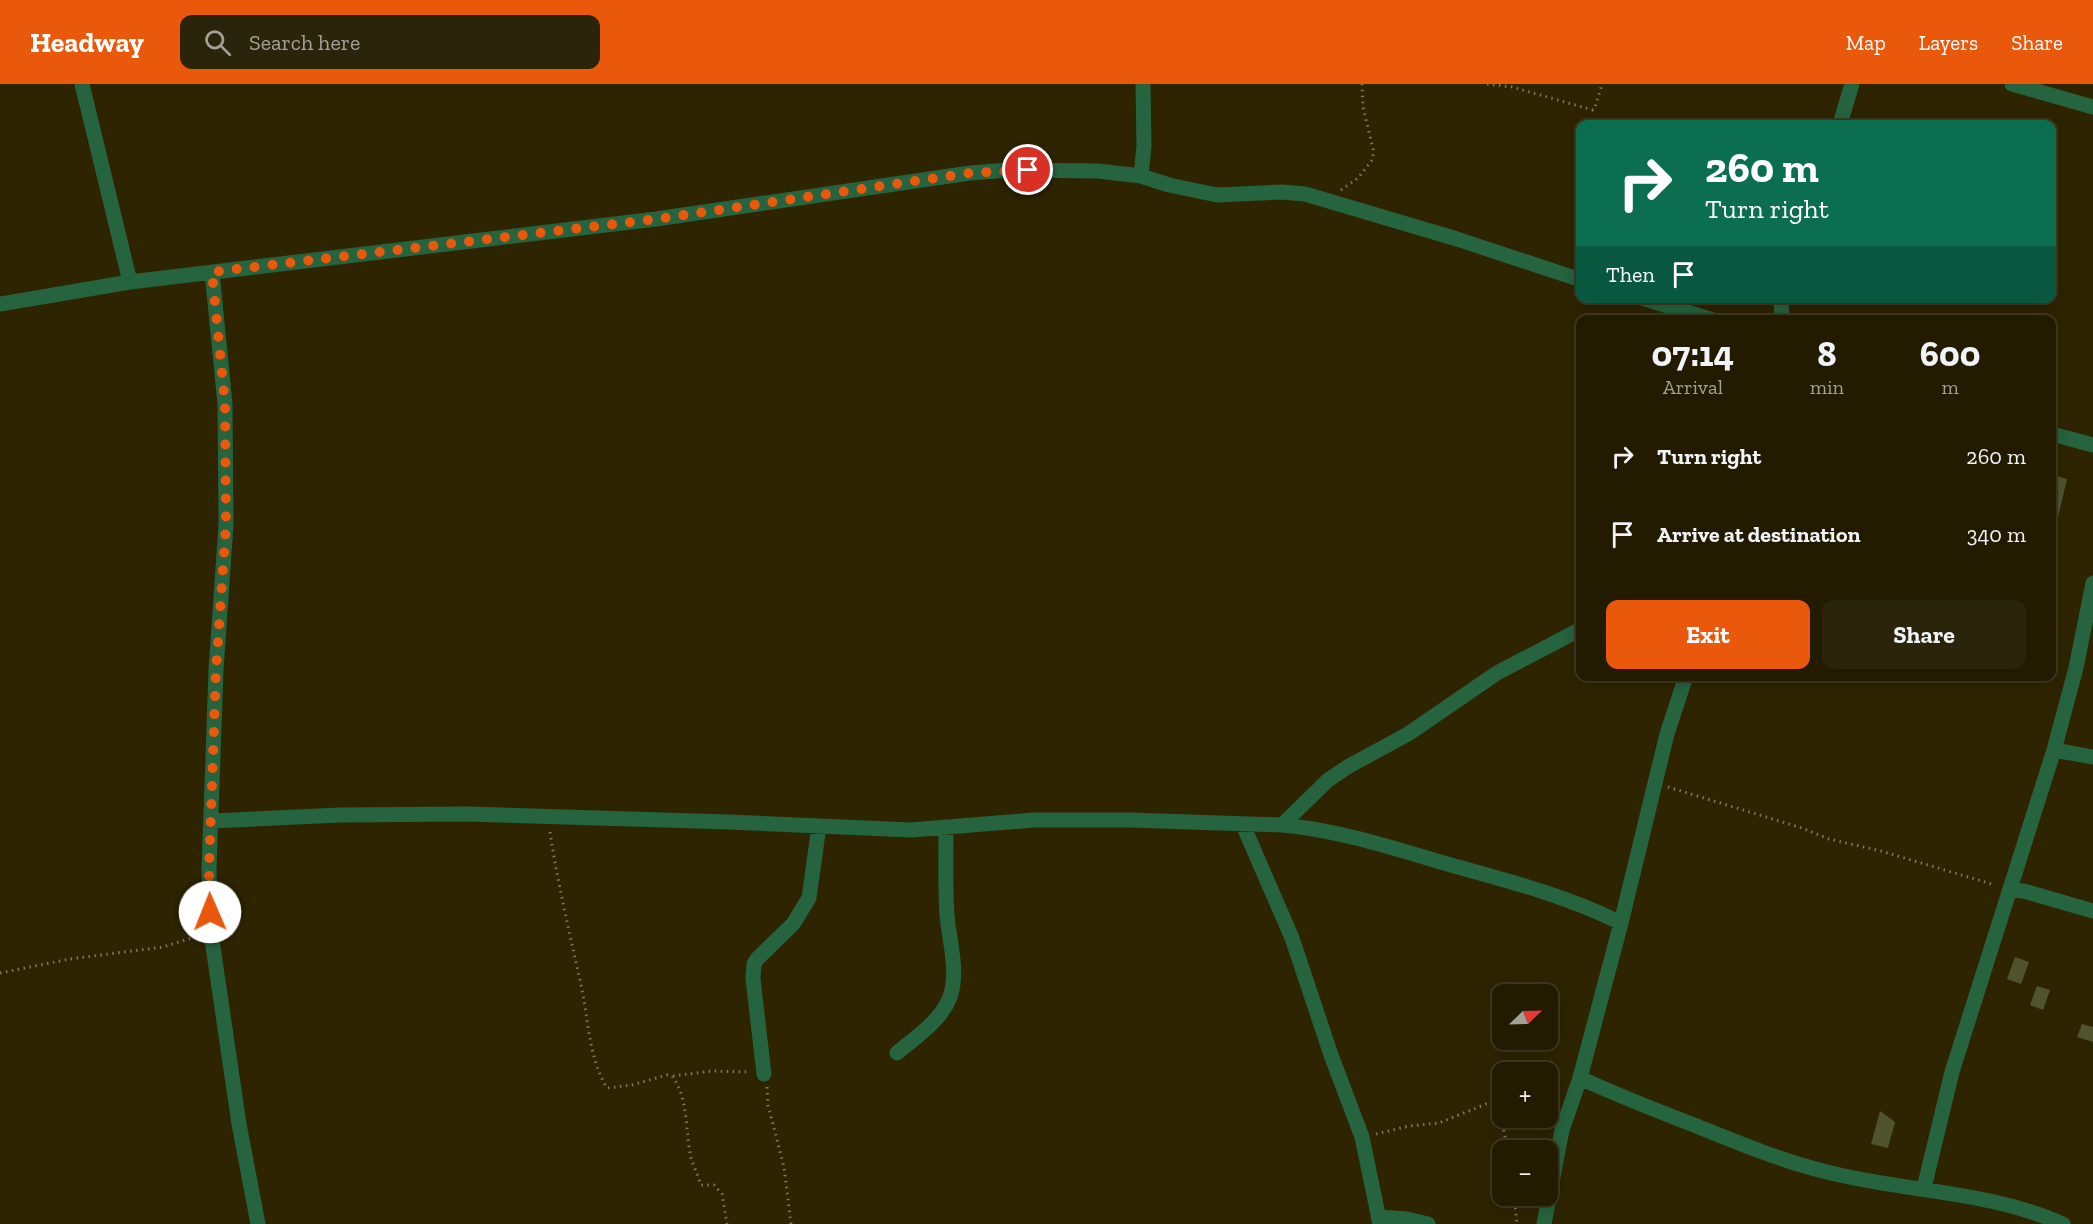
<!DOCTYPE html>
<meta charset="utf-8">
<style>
body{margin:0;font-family:"Zilla Slab",serif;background:#2a240a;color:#f1f3f6;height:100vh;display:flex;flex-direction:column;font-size:22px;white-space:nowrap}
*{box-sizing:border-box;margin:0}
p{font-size:20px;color:#a2a199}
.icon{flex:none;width:33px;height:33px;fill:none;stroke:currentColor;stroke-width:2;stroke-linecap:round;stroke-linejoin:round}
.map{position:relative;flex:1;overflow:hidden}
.drawer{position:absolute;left:1576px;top:231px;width:480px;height:366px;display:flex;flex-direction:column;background:#221b00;border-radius:12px;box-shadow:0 3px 15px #0003,0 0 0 2px #3f3922}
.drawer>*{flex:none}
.guide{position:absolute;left:1576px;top:36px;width:480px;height:183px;border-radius:12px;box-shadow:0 3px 15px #0003,0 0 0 2px #3f3922;background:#0b6e4f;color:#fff;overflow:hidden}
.needle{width:39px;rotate:67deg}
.controls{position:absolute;left:1492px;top:900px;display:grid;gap:12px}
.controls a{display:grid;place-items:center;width:66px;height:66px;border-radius:12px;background:#221b00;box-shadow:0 3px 15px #0003,0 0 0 2px #3f3922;font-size:30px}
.pin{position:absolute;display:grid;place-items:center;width:51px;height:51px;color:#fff;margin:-26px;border:3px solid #fff;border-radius:50%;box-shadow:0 2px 6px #0007}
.me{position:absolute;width:66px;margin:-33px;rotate:359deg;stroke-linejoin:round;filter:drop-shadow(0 0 4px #0008)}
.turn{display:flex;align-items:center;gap:21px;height:126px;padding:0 30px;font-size:27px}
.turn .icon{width:78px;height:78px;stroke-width:2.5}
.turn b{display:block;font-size:42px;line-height:51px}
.then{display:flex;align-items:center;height:57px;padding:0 30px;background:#0003;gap:12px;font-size:22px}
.eta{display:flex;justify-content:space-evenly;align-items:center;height:102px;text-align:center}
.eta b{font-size:36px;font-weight:800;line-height:42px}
.button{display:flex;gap:12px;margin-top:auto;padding:12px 30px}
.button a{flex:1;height:69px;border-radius:12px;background:#ea580c;color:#fff;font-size:24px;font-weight:800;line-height:69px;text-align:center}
.button a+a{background:#2a240a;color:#f1f3f6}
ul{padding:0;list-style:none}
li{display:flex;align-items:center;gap:18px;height:78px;padding:0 30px}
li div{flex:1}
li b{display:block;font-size:22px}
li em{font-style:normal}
header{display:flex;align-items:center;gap:36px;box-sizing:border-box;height:84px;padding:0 30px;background:#ea580c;color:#fff}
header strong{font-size:28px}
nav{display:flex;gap:33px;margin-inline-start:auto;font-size:21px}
.search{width:420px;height:54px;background:#2a240a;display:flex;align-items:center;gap:15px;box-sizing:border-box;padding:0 21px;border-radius:12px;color:#a2a199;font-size:22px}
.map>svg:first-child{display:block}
</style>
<header>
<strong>Headway</strong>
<div class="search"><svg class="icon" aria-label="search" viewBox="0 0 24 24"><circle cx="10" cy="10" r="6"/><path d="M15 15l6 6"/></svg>Search here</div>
<nav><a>Map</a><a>Layers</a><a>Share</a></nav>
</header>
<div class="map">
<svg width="2093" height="1140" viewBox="0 0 2093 1140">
<rect width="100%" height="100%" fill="#2e2400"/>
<!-- building -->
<path fill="#4f542e" d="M2052,391L2067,395L2057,438H2052Z
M2015,873L2029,878L2021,900L2007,895Z
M2037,902L2050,906L2043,926L2030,921Z
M2082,940L2093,943V958L2077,953Z
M1880,1027L1895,1038L1888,1064L1871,1060Z"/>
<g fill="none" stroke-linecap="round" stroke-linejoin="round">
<!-- path -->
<path stroke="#80785b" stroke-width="3" stroke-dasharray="1.5 4.5" stroke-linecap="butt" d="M1487,0L1512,3L1593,26L1595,23L1602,0
M1341,106L1358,94L1373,75V65L1363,23L1362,0
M1668,703L1802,744L1829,755L1881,767L1995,801
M550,748C558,802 571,854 582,906C589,940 589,974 607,1004L632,1001L667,991L672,992C689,1014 685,1048 691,1074C694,1083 698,1092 701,1101H714L722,1110L727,1140
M0,889L70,875L163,863L198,852
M673,992L712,987L750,988
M767,1003L768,1021L784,1083L791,1140
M1376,1050L1409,1042L1439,1039L1486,1020H1492L1500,1030L1508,1066
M1514,1112L1517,1140"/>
<!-- minor -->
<path stroke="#26633f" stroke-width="15" d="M82,0L130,198
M2012,0L2093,23
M1840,40L1852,0
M1141,92L1144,62L1143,0
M212,188L225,320L226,441L216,586L209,786L211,849L239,1040L258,1140
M1642,214L1713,236
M1781,214L1782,236
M0,220L130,198L656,135L970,89L1009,86L1098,87L1141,92L1169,101L1217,111L1282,108L1305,110L1457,155L1581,196
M2052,350L2093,361
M2054,666L2093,673
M212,737L340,731L466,730L729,738L911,746L1034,736H1130L1282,741C1339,746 1396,765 1451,781C1509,797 1567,812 1621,839
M1243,741L1292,854L1331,971L1362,1053L1380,1140
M1282,741L1328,696L1349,682L1408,650L1497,589L1581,545
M2011,806L2024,807L2093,827
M897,969C916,953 941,937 950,913C959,887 949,857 947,831C945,802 946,772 946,743
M764,990L753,895L754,880L758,874L793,840L809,814L819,742
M1580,994C1617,1011 1655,1026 1694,1041C1736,1058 1779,1076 1823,1087C1902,1108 1987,1106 2063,1140
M1924,1104L1952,988L2054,666L2076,584L2093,499
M1378,1133L1407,1135L1428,1140
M1544,1140L1562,1046L1580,994L1621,839L1667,650L1686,592"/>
</g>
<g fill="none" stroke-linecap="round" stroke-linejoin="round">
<!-- route -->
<path stroke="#ea580c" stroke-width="10" stroke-dasharray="0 18" d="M210,828L209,786L216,586L226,441L225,320L212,188L657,135L970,89L1028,86"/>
</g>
</svg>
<div class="controls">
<a><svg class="needle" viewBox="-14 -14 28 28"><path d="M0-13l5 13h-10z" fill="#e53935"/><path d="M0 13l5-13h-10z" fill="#a2a199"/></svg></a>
<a>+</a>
<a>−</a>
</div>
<div class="pin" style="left:1028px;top:86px;background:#d93025"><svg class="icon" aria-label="arrive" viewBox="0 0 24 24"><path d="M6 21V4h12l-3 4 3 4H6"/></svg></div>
<svg class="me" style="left:210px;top:828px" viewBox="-20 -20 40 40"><circle r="19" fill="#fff"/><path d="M0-13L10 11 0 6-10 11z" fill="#ea580c"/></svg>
<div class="guide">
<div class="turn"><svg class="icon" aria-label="right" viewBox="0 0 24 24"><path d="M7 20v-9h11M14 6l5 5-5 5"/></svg><div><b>260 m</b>Turn right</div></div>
<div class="then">Then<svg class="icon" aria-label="arrive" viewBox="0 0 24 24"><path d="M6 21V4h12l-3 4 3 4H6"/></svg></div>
</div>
<section class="drawer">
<div class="eta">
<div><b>07:14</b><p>Arrival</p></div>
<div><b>8</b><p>min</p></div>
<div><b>600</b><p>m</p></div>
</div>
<ul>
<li><svg class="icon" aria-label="right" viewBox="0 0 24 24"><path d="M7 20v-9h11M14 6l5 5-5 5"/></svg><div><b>Turn right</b></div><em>260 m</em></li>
<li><svg class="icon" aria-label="arrive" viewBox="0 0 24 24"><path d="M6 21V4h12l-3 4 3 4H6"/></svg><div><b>Arrive at destination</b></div><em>340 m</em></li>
</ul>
<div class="button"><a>Exit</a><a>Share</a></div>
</section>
</div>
